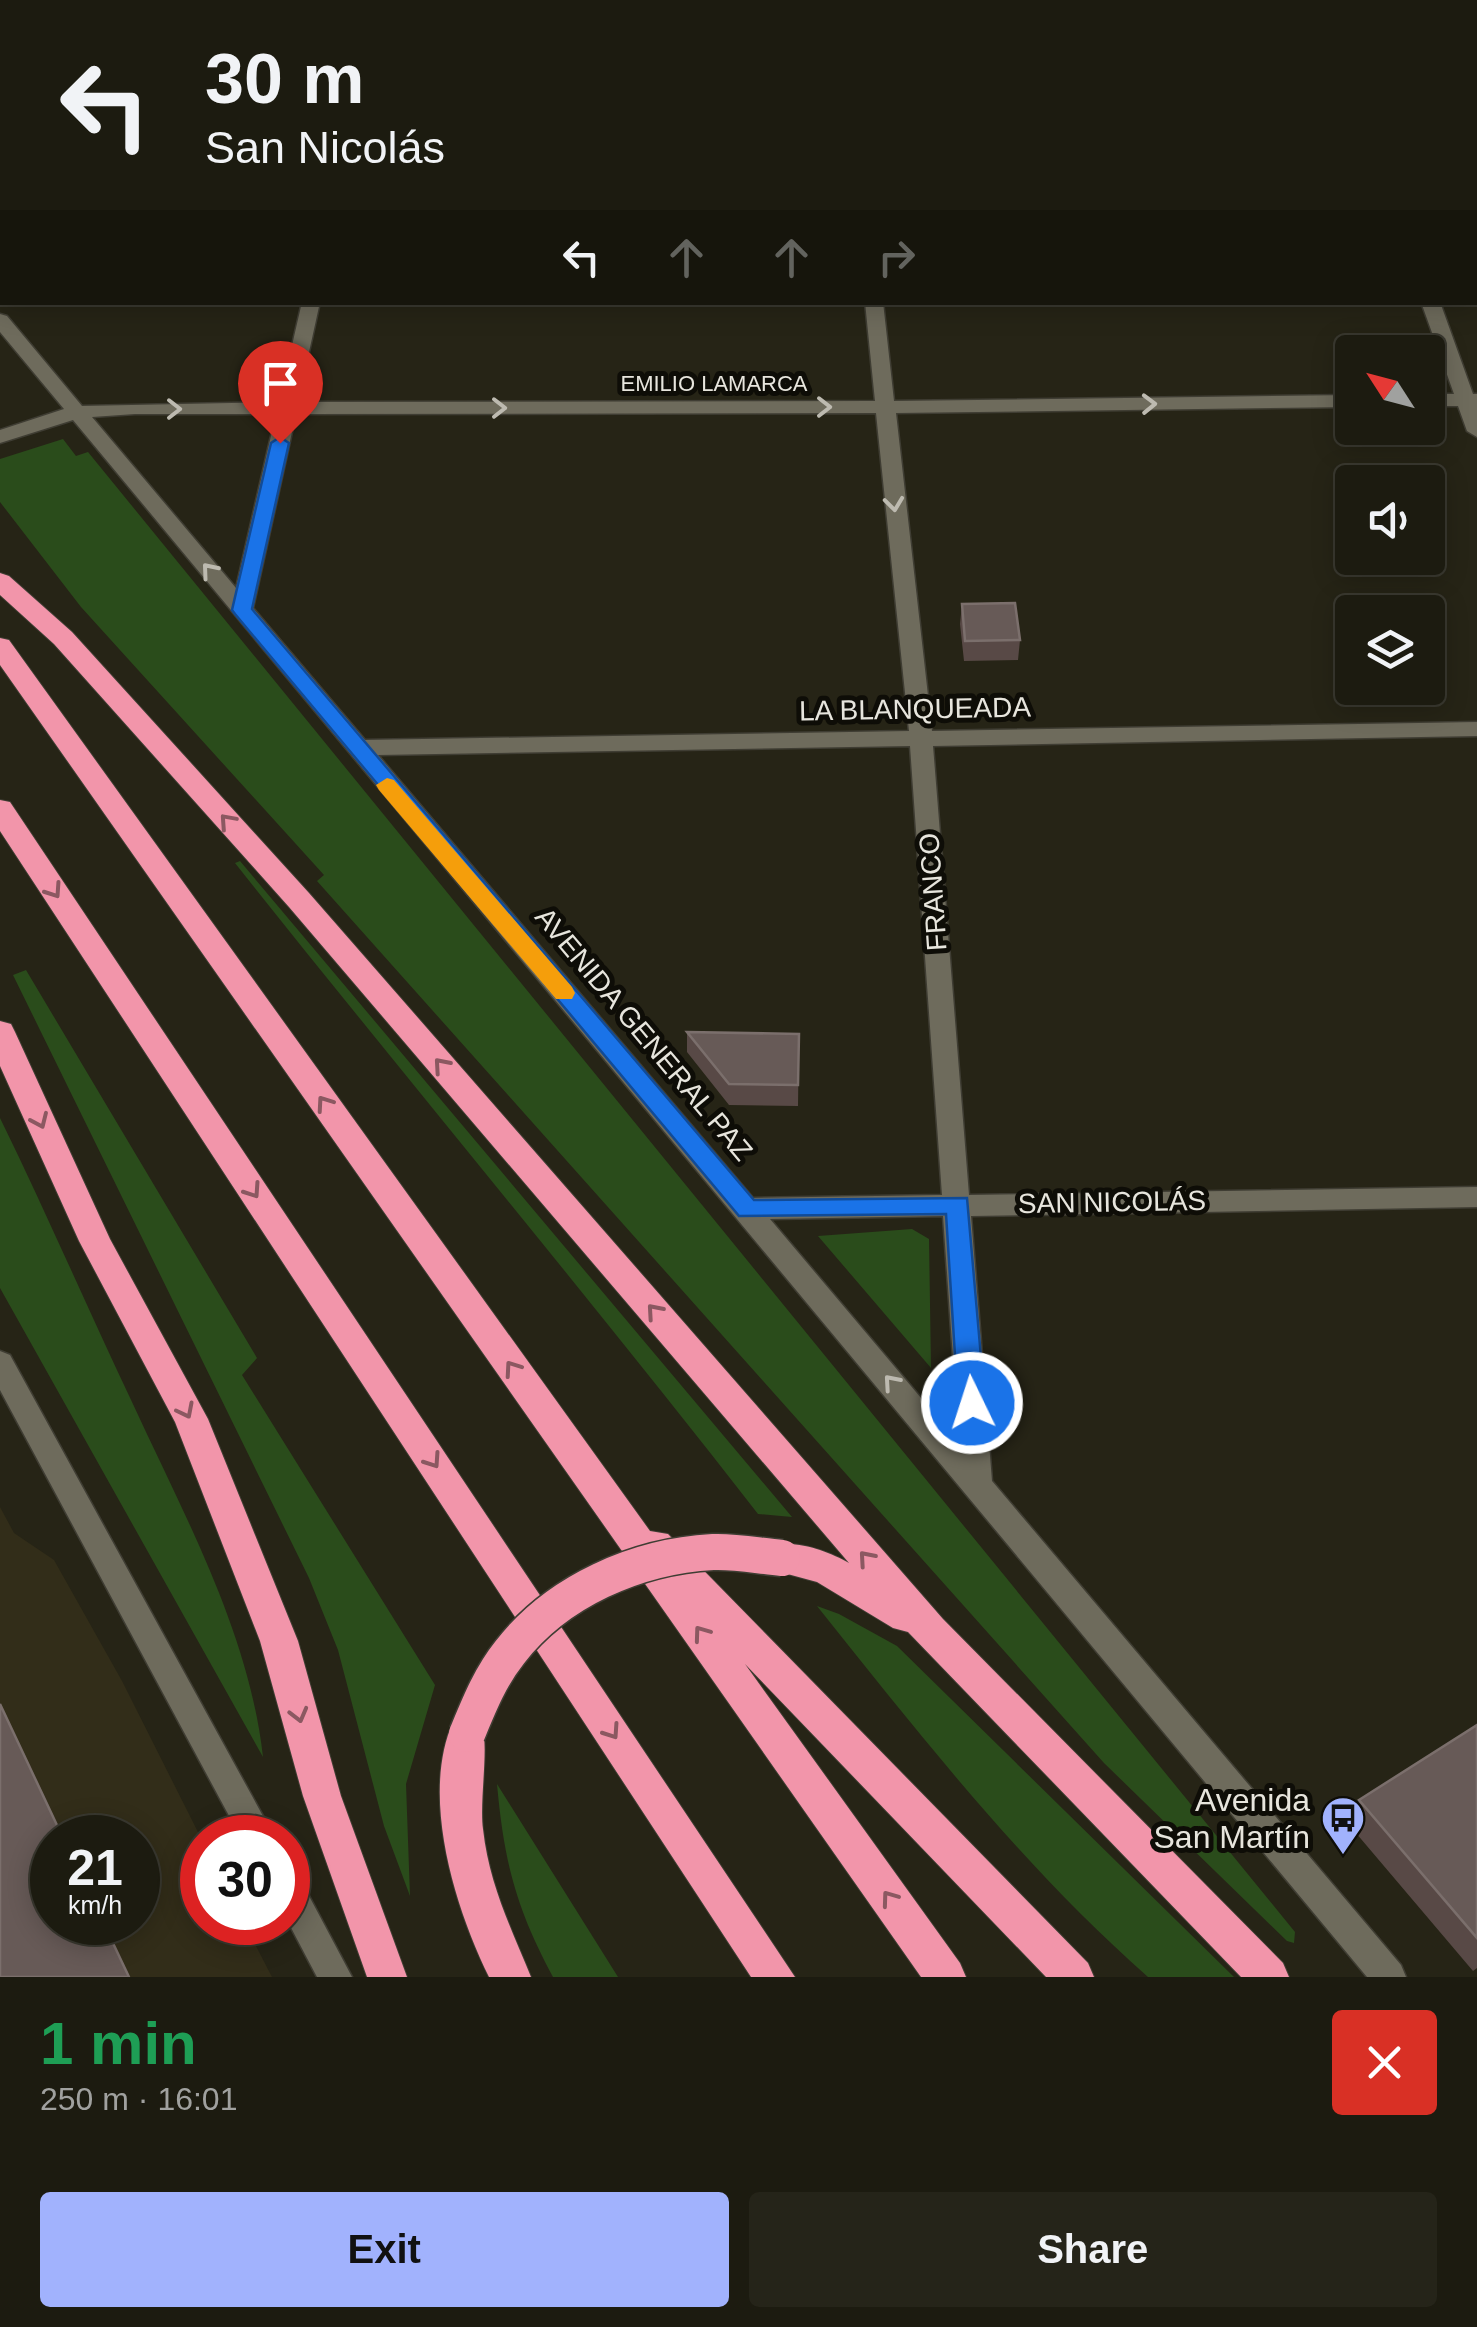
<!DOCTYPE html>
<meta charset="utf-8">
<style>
body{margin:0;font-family:Helvetica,sans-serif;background:#252419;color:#f1f3f6;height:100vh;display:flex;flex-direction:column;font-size:38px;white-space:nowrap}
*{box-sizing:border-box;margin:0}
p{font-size:32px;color:#a0a19f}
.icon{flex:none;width:55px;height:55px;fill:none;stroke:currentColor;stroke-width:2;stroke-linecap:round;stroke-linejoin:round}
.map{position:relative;height:1977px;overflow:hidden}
.panel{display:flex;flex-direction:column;background:#1c1b10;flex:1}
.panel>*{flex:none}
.banner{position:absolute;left:0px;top:0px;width:1478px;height:305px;box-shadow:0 5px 25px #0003,0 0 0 2px #3a3930;background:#1c1b10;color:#f1f3f6;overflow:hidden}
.needle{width:65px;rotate:306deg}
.buttons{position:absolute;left:1335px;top:335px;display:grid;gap:20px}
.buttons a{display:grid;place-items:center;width:110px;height:110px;border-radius:10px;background:#1c1b10;box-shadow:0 5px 25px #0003,0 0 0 2px #3a3930;font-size:50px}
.speed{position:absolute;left:30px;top:1815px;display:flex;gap:20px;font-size:50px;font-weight:700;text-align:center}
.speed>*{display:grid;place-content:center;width:130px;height:130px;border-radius:50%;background:#1c1b10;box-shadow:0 5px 25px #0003,0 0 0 2px #3a3930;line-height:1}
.speed small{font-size:25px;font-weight:400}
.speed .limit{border:15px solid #d22;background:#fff;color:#111}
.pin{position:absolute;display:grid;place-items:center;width:85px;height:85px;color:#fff;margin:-102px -42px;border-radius:50% 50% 50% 0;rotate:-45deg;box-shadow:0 0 10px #0007}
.pin .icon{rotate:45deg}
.me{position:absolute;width:110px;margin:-55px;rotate:356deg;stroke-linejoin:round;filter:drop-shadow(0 0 8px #0008)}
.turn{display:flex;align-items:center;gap:35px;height:210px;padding:0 40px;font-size:45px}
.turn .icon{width:130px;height:130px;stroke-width:2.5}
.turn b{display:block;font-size:70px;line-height:85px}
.lanes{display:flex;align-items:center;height:95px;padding:0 40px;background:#0003;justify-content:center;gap:50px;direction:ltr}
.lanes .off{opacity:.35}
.round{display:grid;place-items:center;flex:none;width:105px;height:105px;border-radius:10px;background:#252419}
.overview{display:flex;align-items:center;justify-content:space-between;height:170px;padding:0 40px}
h1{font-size:60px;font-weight:600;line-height:75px;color:#1e9e55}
.primary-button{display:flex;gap:20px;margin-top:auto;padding:20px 40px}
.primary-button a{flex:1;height:115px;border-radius:10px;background:#a1b2fd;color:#111;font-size:40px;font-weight:600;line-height:115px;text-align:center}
.primary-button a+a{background:#252419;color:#f1f3f6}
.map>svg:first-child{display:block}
</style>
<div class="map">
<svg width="1477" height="1977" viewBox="0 0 1477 1977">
<rect width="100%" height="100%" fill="#262416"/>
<!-- built -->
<path fill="#322d19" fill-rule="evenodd" d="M0,1507L14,1533L54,1560L122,1681L202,1840V1922L244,1923L272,1977H0ZM52,1838H138V1922H52Z"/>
<!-- green -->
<path fill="#2a4c1b" d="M63,439L76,456L88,452L1295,1932L1294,1943L1287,1941L1104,1763L317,881L324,875L81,607L0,502V459Z
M240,861L792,1517L758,1514C587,1294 408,1081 235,863Z
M26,970L257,1358L242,1375L435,1685L406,1784L410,1896L384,1826L338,1650L309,1578L13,975Z
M0,1118C46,1212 87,1307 132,1402C184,1515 249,1632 263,1757L0,1288Z
M912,1229L929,1239L931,1368L818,1236Z
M817,1606L839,1614L897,1646L1234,1977H1148C1022,1866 921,1736 817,1606Z
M497,1784L618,1977H553C516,1908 504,1862 497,1784Z"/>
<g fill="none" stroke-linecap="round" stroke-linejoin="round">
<!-- minor casing -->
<g stroke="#3f3d33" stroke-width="3">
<path id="minor" d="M0,0H61L2,5Z
M841,0H857V2H841Z
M1330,0H1354L1355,2H1332Z
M1475,48L1477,49V59L1475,58Z
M1475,88H1477V99H1475Z
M0,178H2V188H0Z
M302,302H320L298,402L875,401L865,302H883L894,401L1352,395V407L896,413L932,731L1477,722V736L933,746L969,1195L1477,1187V1207L971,1216L992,1481L1401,1965L1406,1977H1367L73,420L0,443V430L64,409L0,332V314L7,316L82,406L279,402ZM876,413L909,731L365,740L253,608L296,414ZM135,414H276L236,588L92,417ZM910,746L942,1195L753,1198L378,755ZM943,1216L959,1443L770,1219Z
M1421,302H1440L1473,394H1477V437L1467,431L1458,406H1428V394H1454Z
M0,1351L10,1355L275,1838H241L0,1390Z
M288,1874L300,1879L352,1977H317L288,1922Z"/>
</g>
<!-- highway casing -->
<g stroke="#3f3d33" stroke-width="2">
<path id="highway" d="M0,573L9,576L72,632L309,893L943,1619L1283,1963L1289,1977H1241L908,1632L893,1628L817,1582L769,1569L764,1558L769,1547C793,1538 828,1551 849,1563L289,907L54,644L0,595Z
M0,638L9,640L650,1531L668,1534L1088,1963L1094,1977H1046L745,1664L960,1963L966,1977H921L0,665Z
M0,800L10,802L795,1977H751L0,831Z
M0,1021L11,1024L15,1032L110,1239L208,1419L298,1641L341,1796L407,1977H367L303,1796L260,1641L175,1422L79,1241L0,1066Z
M467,1716L481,1722C490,1743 479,1800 483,1829C489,1884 511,1928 531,1977H489C455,1908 420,1796 453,1722Z"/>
</g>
<!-- minor -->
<use href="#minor" fill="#6e6b5c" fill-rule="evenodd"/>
<!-- highway -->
<use href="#highway" fill="#f295aa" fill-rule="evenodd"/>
<!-- highway-bridge casing -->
<g stroke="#3f3d33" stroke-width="39" stroke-linecap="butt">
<path id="highway-bridge" d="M467,1734C479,1705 490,1677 510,1652C557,1591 637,1556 713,1552C736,1551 759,1556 782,1558"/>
</g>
<!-- highway-bridge -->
<use href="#highway-bridge" stroke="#f295aa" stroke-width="36"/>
</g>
<!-- wall -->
<path fill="#584946" d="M962,604L1020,640L1018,660L964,661L960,624Z
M687,1032L799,1034L798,1106L729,1105L687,1052Z
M1477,1725V1968L1473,1971L1350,1826L1359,1800Z"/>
<!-- building -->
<path fill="#675a57" stroke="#7b6f6c" stroke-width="2.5" d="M1015,603L1020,640L965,641L962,604Z
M687,1032L799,1034L798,1085L729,1084Z
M0,1704L63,1838H52V1922H103L129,1977H0Z
M1477,1725V1938L1359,1800Z"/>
<!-- one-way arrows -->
<defs><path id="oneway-chevron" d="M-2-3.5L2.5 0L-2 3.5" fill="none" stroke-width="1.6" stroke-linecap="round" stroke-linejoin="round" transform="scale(2.5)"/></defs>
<g stroke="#bdbab0">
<use href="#oneway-chevron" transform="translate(1149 404) rotate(-1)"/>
<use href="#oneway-chevron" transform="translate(824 407)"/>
<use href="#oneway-chevron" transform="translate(499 408)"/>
<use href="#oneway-chevron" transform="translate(174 409)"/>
<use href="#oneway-chevron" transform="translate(894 504) rotate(83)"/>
<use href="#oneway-chevron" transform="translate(209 570) rotate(-130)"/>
<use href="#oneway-chevron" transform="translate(891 1382) rotate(-131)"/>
</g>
<g stroke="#8b5861">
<use href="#oneway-chevron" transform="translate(227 821) rotate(-132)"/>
<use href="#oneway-chevron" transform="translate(54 891) rotate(56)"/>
<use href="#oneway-chevron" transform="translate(441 1065) rotate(-131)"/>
<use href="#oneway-chevron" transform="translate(324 1103) rotate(-125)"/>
<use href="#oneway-chevron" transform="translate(40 1121) rotate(66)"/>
<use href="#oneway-chevron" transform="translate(253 1191) rotate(56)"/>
<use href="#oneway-chevron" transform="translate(654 1311) rotate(-131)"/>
<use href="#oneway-chevron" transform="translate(512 1368) rotate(-125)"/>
<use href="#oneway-chevron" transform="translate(186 1411) rotate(63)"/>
<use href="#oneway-chevron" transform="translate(433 1461) rotate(56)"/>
<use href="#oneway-chevron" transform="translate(866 1558) rotate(-131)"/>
<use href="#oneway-chevron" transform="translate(701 1633) rotate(-126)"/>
<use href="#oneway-chevron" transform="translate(299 1715) rotate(75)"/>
<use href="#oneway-chevron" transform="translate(612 1732) rotate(56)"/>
<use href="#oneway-chevron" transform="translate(889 1898) rotate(-126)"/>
</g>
<!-- route -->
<path fill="#1a73e8" stroke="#114b97" stroke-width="2.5" d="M280,437L289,443L252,609L754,1200L967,1198L985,1403L981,1411L972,1414L962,1411L958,1403L946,1214L739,1216L235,614L232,610L271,443Z"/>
<!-- slow -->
<path fill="#f59e0b" d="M387,778L394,780L572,987L575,993L572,999H556L379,790L376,785Z"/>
<!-- icons -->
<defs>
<g id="bus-pin" transform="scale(2.25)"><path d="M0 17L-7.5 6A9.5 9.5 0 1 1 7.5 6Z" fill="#a1b2fd" stroke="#0e0d07"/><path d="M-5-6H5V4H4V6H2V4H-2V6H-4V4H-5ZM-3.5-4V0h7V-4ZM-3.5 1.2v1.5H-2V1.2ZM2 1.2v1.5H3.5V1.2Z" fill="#111"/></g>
</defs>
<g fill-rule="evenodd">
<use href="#bus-pin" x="1343" y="1818"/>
</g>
<g text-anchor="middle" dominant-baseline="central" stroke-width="10" stroke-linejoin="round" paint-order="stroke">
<!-- far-street labels -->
<g font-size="22" fill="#e7e5dd" stroke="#0e0d07">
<text x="714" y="383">EMILIO LAMARCA</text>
</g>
<!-- street labels -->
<g font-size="28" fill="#e7e5dd" stroke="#0e0d07">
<text transform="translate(915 709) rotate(-1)">LA BLANQUEADA</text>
<text transform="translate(933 892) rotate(-94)">FRANCO</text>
<text transform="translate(644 1034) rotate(50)">AVENIDA GENERAL PAZ</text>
<text transform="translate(1112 1202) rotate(-1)">SAN NICOLÁS</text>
</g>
<!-- near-poi labels -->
<g font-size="32" fill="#e7e5dd" stroke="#0e0d07" text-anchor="end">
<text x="1310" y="1800">Avenida<tspan x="1310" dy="37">San Martín</tspan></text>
</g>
</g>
</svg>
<div class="buttons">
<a><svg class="needle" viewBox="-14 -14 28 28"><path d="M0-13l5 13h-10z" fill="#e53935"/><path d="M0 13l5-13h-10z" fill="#a0a19f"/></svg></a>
<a><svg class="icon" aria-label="sound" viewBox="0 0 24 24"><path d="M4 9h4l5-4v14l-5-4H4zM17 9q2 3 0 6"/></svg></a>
<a><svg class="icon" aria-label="layers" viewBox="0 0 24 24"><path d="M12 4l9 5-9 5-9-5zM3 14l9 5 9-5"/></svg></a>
</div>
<div class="speed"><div>21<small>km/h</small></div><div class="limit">30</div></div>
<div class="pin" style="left:280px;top:443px;background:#d93025"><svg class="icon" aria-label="arrive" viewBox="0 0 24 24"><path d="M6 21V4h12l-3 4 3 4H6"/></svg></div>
<svg class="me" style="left:972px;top:1403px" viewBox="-20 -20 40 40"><circle r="17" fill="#1a73e8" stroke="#fff" stroke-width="3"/><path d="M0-11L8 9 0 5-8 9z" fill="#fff"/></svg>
<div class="banner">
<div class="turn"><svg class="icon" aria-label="left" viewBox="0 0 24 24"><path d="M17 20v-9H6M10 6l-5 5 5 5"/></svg><div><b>30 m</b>San Nicolás</div></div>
<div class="lanes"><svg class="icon" aria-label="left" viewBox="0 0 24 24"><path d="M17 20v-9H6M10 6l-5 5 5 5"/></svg><svg class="icon off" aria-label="ahead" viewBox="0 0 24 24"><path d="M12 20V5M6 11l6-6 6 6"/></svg><svg class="icon off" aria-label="ahead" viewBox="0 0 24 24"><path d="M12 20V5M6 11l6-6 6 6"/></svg><svg class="icon off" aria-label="right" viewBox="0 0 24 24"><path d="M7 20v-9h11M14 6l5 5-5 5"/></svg></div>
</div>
</div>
<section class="panel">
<div class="overview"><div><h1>1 min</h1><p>250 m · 16:01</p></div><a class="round" style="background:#d93025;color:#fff"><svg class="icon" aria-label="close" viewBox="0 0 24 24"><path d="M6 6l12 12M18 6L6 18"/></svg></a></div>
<div class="primary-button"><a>Exit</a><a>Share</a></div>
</section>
